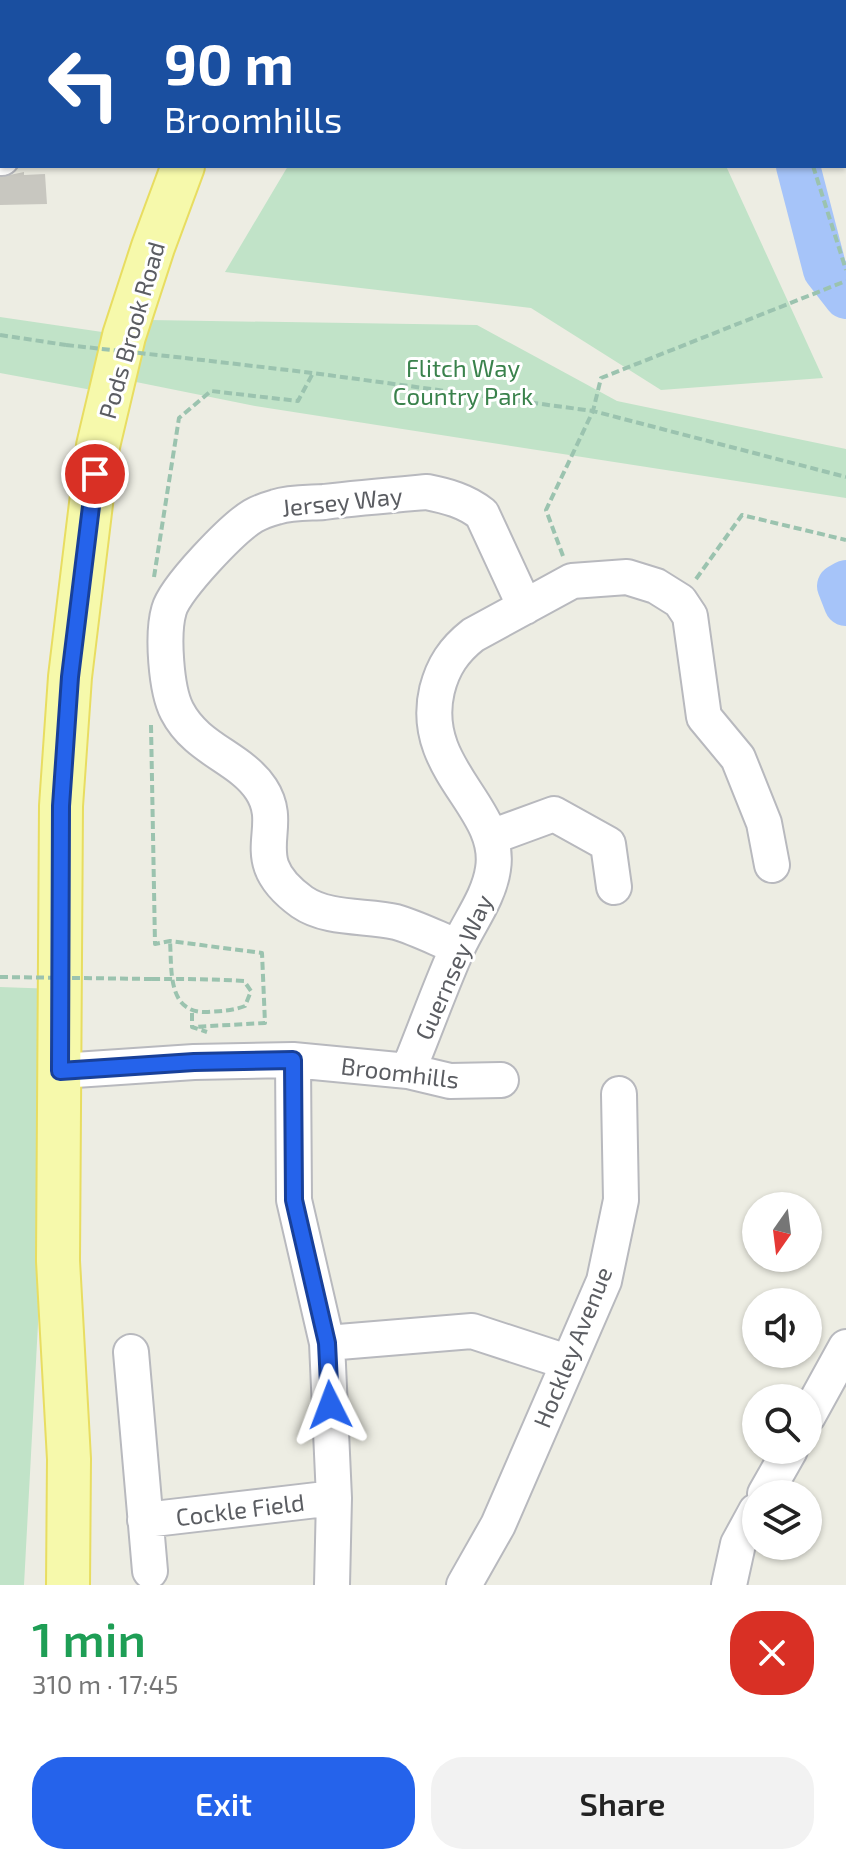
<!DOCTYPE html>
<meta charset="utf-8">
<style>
body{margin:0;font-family:"Exo 2",sans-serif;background:#f2f2f2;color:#222;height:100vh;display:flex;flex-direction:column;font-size:30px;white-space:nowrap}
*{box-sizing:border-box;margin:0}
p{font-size:26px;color:#767676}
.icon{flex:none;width:44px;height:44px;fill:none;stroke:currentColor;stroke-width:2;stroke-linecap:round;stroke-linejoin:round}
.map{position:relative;height:1585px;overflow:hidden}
.sheet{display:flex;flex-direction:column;background:#fff;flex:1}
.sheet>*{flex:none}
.banner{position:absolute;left:0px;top:0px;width:846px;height:168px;box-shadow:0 2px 6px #0004;background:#1a4fa0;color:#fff;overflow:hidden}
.needle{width:52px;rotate:194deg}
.controls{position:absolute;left:742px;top:1192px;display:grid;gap:16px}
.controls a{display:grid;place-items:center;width:80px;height:80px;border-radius:50%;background:#fff;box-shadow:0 2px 6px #0004;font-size:40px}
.pin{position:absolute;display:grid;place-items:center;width:68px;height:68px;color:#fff;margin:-34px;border:4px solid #fff;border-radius:50%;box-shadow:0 2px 8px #0007}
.me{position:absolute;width:88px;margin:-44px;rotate:357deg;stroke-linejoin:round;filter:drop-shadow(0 0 6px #0008)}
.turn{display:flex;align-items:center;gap:28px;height:168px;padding:0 32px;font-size:36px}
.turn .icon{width:104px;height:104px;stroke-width:2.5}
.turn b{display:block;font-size:56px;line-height:68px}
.round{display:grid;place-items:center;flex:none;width:84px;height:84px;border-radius:32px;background:#f2f2f2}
.overview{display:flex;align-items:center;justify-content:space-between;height:136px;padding:0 32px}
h1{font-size:48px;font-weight:600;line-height:60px;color:#1e9e55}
.button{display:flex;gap:16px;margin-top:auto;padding:16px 32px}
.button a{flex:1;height:92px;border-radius:32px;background:#2563eb;color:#fff;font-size:32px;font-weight:600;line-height:92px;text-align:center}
.button a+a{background:#f2f2f2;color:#222}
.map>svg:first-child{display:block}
</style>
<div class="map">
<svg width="846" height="1585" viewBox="0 0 846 1585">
<rect width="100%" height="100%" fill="#edede3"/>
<!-- green -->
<path fill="#c1e3c8" d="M0,0H158L2,2L0,135Z
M388,0H604L606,2H387Z
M804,0H846V169L844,2Z
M288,166H726L823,378L661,390L531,308L225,272Z
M0,317L109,333L92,390L0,373Z
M149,320L477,325L617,401L846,449V498L255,406L136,382Z
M0,987L56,989L24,1585H0Z"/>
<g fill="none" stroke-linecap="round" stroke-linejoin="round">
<!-- river -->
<path stroke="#a6c4f9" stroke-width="44" d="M730,0L733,2
M798,166L825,270L846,297
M846,582L839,586L846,604"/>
</g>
<!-- building -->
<path fill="#c8c7c0" d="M24,172V175L45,174L47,204L0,205V177Z"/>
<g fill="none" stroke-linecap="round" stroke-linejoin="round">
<!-- minor casing -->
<g stroke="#b8b9be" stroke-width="38">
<path id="minor" d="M0,158H2
M491,837L554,814L608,844L614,887
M458,947C438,939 417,928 396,922C367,915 328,920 302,902C241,858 288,830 261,789C240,757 197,750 177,711C166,690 162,634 169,610C175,588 233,528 253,516C260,512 269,509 276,507C291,502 309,503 324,502C358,498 393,495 427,492C447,496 466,501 482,514L525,607
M293,1060L294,1200L327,1343L334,1498L332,1585
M60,1071L194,1062L293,1060L408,1071L450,1081L501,1080
M408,1071C425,1030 440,987 458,947C470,921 489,897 493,869C503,807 418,770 437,690C443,666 454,650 473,635L572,581L627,577L656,586L680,601L690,616L704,717L738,758L764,823L772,865
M327,1343L472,1331L567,1362
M131,1352L150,1571
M808,1416L846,1347
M765,1494L790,1450
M145,1520L334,1498
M464,1585L498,1525L604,1281L621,1200L619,1094
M729,1585L738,1544L756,1511"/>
</g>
<!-- major casing -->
<g stroke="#e8dd61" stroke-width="46">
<path id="major" d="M256,2L257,0
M68,1585L69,1459L58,1261L61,806L70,677L98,446L124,336L153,247L183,166"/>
</g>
<!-- path -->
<path stroke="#9bc3af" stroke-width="4" stroke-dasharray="8 4" stroke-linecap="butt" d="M757,0L758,2
M813,166L846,270
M0,335L66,345
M185,358L313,373L593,411L846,477
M563,556L546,510L593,411L601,378L846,281
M154,577L179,418L211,391L298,401L313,373
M696,579L742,515L846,540
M151,725L155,944L170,941L262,953L265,1023L192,1027
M152,979C183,979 213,979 244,981L251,991L245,1006C232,1011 221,1011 208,1012C167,1014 172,971 170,941
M192,1013V1027L207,1032"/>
<!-- minor -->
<use href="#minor" stroke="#fff" stroke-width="34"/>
<!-- major -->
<use href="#major" stroke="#f6f9ab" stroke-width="42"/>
<!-- path-bridge -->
<path stroke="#9bc3af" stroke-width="4" stroke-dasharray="8 4" stroke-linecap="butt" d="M66,345L185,358
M0,977L152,979"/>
</g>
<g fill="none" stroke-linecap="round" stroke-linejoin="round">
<!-- route casing -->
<g stroke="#184099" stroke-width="20">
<path id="route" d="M95,474L70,677L61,806L60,1071L194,1062L293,1060L294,1200L327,1343L330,1405"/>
</g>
<!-- route -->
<use href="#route" stroke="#2563eb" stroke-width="14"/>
</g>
<g text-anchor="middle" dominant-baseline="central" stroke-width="6" stroke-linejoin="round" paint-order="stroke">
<!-- street labels -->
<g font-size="24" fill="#5b5d62" stroke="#fff">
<text transform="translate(131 330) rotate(-74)">Pods Brook Road</text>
<text transform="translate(342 501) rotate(-6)">Jersey Way</text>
<text transform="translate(453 967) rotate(-66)">Guernsey Way</text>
<text transform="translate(400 1072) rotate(7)">Broomhills</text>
<text transform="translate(572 1347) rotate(-68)">Hockley Avenue</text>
<text transform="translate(240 1509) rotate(-7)">Cockle Field</text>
</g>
<!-- park labels -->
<g font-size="24" fill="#3a824c" stroke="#fff">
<text x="463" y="367">Flitch Way<tspan x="463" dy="28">Country Park</tspan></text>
</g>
</g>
</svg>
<div class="controls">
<a><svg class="needle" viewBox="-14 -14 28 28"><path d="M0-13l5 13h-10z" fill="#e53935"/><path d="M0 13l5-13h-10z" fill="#767676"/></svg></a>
<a><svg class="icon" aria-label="sound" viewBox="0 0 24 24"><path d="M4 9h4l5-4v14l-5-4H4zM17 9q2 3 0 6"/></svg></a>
<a><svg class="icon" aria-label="search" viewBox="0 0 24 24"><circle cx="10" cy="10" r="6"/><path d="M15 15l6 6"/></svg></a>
<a><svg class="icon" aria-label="layers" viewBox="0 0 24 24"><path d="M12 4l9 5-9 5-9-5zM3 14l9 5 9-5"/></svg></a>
</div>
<div class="pin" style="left:95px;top:474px;background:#d93025"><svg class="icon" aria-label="arrive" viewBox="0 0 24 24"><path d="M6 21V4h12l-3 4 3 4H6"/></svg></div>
<svg class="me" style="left:330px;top:1405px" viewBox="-20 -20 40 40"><path d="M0-17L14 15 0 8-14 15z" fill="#2563eb" stroke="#fff" stroke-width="4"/></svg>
<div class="banner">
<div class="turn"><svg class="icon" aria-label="left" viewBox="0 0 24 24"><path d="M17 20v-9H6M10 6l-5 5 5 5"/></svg><div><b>90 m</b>Broomhills</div></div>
</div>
</div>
<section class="sheet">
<div class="overview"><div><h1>1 min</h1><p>310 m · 17:45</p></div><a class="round" style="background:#d93025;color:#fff"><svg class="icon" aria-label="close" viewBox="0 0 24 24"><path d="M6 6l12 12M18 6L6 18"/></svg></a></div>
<div class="button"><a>Exit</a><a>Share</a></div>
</section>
